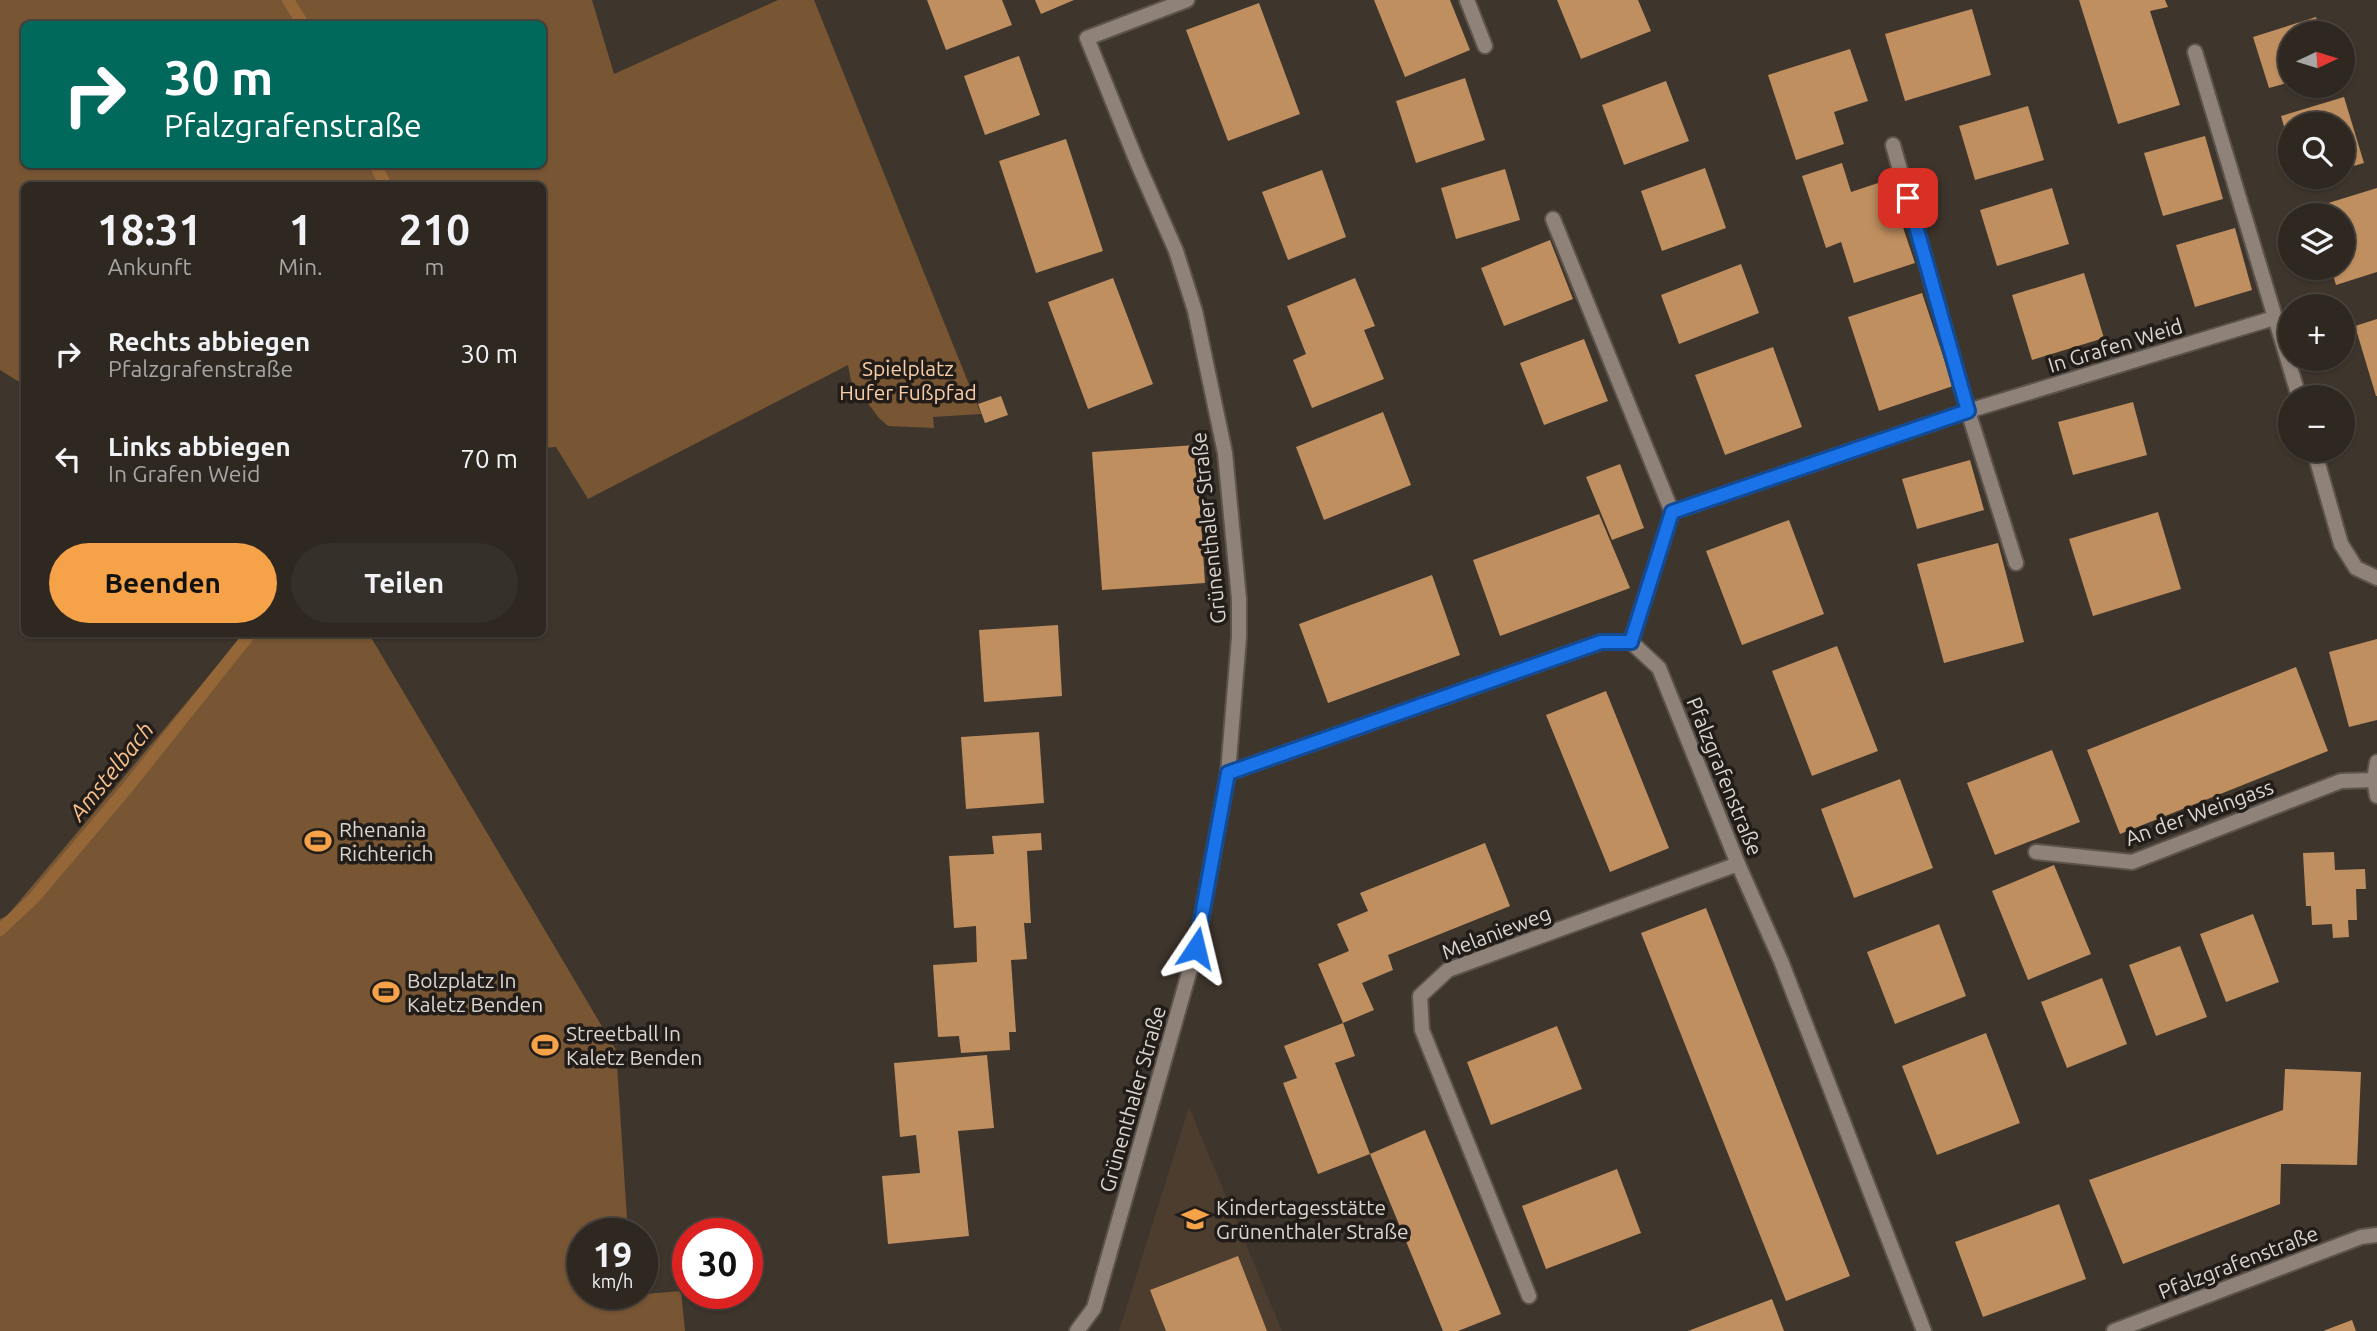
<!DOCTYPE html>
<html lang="de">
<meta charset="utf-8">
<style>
body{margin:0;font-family:Ubuntu,sans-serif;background:#36302a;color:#f1f3f6;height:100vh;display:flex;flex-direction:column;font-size:26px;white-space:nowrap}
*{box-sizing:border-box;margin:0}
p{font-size:23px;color:#a7a6a5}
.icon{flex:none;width:38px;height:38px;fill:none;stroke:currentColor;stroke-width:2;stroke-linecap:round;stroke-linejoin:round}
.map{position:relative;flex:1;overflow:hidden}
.side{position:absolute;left:21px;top:182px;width:525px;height:455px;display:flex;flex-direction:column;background:#2e2821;border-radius:10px;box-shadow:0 2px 5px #0004,0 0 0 2px #49443f}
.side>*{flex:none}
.guide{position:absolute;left:21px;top:21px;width:525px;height:147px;border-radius:10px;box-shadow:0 2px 5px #0004,0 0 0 2px #49443f;background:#00695c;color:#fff;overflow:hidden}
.needle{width:46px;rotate:86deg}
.tools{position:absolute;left:2278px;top:21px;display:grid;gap:14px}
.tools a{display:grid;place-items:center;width:77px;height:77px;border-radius:50%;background:#2e2821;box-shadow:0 2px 5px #0004,0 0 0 2px #49443f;font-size:35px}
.speed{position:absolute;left:567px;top:1218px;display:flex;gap:14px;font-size:35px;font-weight:700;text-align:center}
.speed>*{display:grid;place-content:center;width:91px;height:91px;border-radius:50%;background:#2e2821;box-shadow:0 2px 5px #0004,0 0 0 2px #49443f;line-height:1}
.speed small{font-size:18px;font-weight:400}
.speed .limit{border:10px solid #d22;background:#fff;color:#111}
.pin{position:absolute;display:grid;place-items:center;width:60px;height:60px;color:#fff;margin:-30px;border-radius:14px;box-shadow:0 4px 10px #0006}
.me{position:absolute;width:77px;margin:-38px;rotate:10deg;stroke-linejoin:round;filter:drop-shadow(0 0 5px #0008)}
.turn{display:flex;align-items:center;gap:24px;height:147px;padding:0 28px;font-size:32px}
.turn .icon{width:91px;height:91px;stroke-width:2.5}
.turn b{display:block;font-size:49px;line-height:60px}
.eta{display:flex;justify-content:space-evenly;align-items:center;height:119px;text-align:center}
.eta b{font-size:42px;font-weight:700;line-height:49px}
.cta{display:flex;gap:14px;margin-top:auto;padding:14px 28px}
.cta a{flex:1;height:80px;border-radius:42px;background:#f6a248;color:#111;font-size:28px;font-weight:700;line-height:80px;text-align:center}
.cta a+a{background:#36302a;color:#f1f3f6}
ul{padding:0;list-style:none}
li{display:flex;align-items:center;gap:21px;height:105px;padding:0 28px}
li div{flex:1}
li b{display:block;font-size:26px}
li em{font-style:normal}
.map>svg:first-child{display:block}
</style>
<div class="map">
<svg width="2377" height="1331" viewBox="0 0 2377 1331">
<rect width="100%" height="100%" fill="#3e352c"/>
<!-- built -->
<path fill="#4c3d2f" d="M1189,1107L1282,1331H1119Z"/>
<!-- green -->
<path fill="#785634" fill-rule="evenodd" d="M0,0H592L614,74L778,0H814L981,414L933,417L934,428L888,426L879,418L851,381L848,365L588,499L556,447L543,448L542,186H24V385L0,370ZM24,24H542V164H24Z
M244,634H369L616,1050L628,1234H583V1293H632L633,1295L681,1291L685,1331H0V919L7,916Z"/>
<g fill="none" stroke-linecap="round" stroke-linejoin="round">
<!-- stream -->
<path stroke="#956738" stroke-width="12" d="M288,0L303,24
M375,164L386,186
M0,930L33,899L128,787L250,634"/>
</g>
<!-- building -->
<path fill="#c08f60" d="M927,0H1002L1012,25L946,50Z
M1035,0H1074L1041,14Z
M1374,0H1450L1470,50L1405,77Z
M1557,0H1638L1651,31L1581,59Z
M2079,0H2165L2168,7L2150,11L2180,105L2118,124Z
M1259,3L1300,114L1228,141L1186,30Z
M1972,9L1991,75L1905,101L1885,34Z
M2316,17L2321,33H2291V82L2269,88L2253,37Z
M1850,49L1868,101L1834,112L1844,144L1796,160L1768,75Z
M1019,56L1040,115L985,135L964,76Z
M1465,78L1485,140L1416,163L1396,101Z
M1666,81L1689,141L1624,165L1602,105Z
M2344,97L2364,163L2343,169V124H2291L2290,147L2281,116Z
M2028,106L2044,160L1975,180L1959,126Z
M2205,136L2223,199L2163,216L2144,153Z
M1066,139L1103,251L1036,273L999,161Z
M1842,163L1851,192L1887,180L1915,263L1854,283L1841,242L1826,248L1802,176Z
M1705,168L1726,228L1662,251L1641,191Z
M1505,169L1520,220L1456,239L1441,188Z
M1322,170L1346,237L1288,260L1262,192Z
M2052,188L2069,244L1997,266L1980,210Z
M2377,188V272L2336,285L2331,268H2343V215H2315L2312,208Z
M2235,228L2252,290L2195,307L2176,245Z
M1550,240L1573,299L1504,326L1481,268Z
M1741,264L1759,313L1679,344L1661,295Z
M2084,273L2104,338L2032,360L2012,295Z
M1113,278L1153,384L1088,409L1048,302Z
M1355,278L1375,326L1364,330L1384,379L1312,408L1293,360L1306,354L1287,306Z
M1922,293L1953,386L1879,411L1848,317Z
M2377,319V396H2376L2355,326Z
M1584,339L1608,401L1544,425L1520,363Z
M1773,347L1802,427L1725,455L1695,375Z
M1001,396L1008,415L985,423L978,404Z
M2133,402L2147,455L2073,475L2058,422Z
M1383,412L1411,485L1324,520L1296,447Z
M1196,445L1205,583L1102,590L1092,452Z
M1970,460L1984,510L1917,529L1902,479Z
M1620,464L1644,528L1612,540L1586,477Z
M2158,512L2181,589L2093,616L2069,539Z
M1599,514L1630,588L1500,636L1473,560Z
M1789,520L1824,614L1742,645L1706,551Z
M1998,543L2024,642L1944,663L1917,564Z
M1432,575L1460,655L1328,703L1299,624Z
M1058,625L1062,696L984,702L979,630Z
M2377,639V720L2349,727L2329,652Z
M1837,646L1878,751L1812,776L1772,671Z
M2296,667L2328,751L2120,834L2087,750Z
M1606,691L1669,848L1610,872L1546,715Z
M1039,732L1044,803L966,809L961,737Z
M2052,750L2080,822L1995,855L1967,783Z
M1900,779L1933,868L1854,898L1821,809Z
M1041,833L1042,850L1027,851L1031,923H1024L1027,959L1011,960L1016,1032H1009L1010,1050L961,1053L959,1036L938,1037L933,965L977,962L976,926L954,928L949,856L994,854L992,836Z
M1485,843L1510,906L1388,955L1393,970L1362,983L1374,1010L1343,1023L1355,1056L1335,1063L1370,1154L1318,1174L1283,1083L1297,1078L1284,1046L1343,1023L1318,964L1349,951L1337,924L1368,911L1360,893Z
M2334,852L2335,870L2365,869L2366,889H2356L2357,920H2348L2349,937L2333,938L2332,924L2312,925L2311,906H2306L2303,853Z
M2054,865L2091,954L2028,980L1992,891Z
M1706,908L1850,1276L1786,1301L1641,933Z
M2253,914L2279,982L2226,1002L2200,934Z
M1939,924L1966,996L1895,1024L1867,952Z
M2180,946L2207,1017L2156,1036L2129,965Z
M2102,978L2127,1044L2067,1068L2041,1002Z
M1557,1026L1582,1089L1491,1125L1467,1062Z
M1986,1033L2020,1123L1937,1155L1902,1066Z
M987,1055L994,1128L958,1131L969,1236L888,1244L882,1176L920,1173L916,1135L900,1137L894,1063Z
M2285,1069L2361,1072L2357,1165L2281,1164L2280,1204L2123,1264L2089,1180L2283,1110Z
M1425,1130L1501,1314L1458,1331H1443L1370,1154Z
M1617,1169L1641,1233L1546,1269L1522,1206Z
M2059,1204L2086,1279L1983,1317L1955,1242Z
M1238,1256L1267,1331H1166L1150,1290Z
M1772,1299L1784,1331H1688Z
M2352,1320L2356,1331H2323Z"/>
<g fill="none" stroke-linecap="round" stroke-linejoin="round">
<!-- minor casing -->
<g stroke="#5c544c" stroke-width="18">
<path id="minor" d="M1467,0L1485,46
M2195,52L2299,397
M1893,145L1968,411L2016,563
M1553,219L1672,512L1631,642
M2314,450L2341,544L2356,568L2377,578
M1672,512L1968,411L2274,318
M2377,762L2374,780L2377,796
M1228,773L1601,642H1631L1659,668L1738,864L1781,961L1924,1331
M2036,852L2132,862L2341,781L2374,780
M1529,1296L1422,1030L1420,996L1448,970L1738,864
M1077,1331L1094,1308L1196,948L1228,773L1239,637V599L1225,453L1195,311L1176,251L1137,162L1087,38L1187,0
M2114,1331L2361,1237L2377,1235"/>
</g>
<!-- minor -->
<use href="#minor" stroke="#8f8379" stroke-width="14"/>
</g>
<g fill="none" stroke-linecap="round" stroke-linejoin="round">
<!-- route casing -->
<g stroke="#114b97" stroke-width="18">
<path id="route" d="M1196,948L1228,773L1601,642H1631L1672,512L1968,411L1908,198"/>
</g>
<!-- route -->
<use href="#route" stroke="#1a73e8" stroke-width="12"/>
</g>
<!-- icons -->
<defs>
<g id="stadium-bare" transform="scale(2.1)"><path d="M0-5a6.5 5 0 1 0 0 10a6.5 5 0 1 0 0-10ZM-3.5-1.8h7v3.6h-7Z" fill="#f6a248" stroke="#221d19" stroke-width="2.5" paint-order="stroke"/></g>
<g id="school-bare" transform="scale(2.1)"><path d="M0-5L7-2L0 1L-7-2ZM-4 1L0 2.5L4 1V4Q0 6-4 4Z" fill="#f6a248" stroke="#221d19" stroke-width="2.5" paint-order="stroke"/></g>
</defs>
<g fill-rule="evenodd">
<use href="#stadium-bare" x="318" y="841"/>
<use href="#stadium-bare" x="386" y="992"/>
<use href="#stadium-bare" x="545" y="1045"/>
<use href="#school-bare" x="1195" y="1219"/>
</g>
<g text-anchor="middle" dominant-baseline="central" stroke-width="7" stroke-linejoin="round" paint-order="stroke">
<!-- street labels -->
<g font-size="21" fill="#dcd6d0" stroke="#221d19">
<text transform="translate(2115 345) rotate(-17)">In Grafen Weid</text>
<text transform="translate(1208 528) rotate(-96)">Grünenthaler Straße</text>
<text transform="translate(1725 776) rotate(68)">Pfalzgrafenstraße</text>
<text transform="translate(2199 812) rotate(-20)">An der Weingass</text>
<text transform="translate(1496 932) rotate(-21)">Melanieweg</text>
<text transform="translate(1132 1099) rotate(-74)">Grünenthaler Straße</text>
<text transform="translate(2238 1262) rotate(-21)">Pfalzgrafenstraße</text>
</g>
<!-- park labels -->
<g font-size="21" fill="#f8cea8" stroke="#221d19">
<text x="908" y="368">Spielplatz<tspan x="908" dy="24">Hufer Fußpfad</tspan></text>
</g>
<!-- poi labels -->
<g font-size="21" fill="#dcd6d0" stroke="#221d19" text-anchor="start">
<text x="339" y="829">Rhenania<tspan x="339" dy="24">Richterich</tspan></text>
<text x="407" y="980">Bolzplatz In<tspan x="407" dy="24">Kaletz Benden</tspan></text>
<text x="566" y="1033">Streetball In<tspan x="566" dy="24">Kaletz Benden</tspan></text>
<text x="1216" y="1207">Kindertagesstätte<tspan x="1216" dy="24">Grünenthaler Straße</tspan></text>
</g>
<!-- water labels -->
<g font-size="23" font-style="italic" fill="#f9c18d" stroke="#221d19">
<text transform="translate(111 771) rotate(-51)">Amstelbach</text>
</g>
</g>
</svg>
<div class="tools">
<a><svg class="needle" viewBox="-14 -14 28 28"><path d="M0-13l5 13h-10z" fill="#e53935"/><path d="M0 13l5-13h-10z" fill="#a7a6a5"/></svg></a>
<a><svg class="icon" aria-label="search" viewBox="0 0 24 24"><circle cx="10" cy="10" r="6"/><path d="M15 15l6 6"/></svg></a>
<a><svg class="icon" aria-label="layers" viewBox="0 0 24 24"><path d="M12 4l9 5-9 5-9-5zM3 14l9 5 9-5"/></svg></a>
<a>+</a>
<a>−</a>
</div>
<div class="speed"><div>19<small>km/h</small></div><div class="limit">30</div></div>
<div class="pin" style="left:1908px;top:198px;background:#d93025"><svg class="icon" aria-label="arrive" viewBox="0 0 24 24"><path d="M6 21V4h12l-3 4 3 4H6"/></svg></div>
<svg class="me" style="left:1196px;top:948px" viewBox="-20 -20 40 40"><path d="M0-17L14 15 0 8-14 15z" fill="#1a73e8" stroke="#fff" stroke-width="4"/></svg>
<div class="guide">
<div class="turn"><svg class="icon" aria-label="right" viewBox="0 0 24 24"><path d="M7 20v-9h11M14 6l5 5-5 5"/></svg><div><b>30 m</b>Pfalzgrafenstraße</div></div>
</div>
<section class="side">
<div class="eta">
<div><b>18:31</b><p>Ankunft</p></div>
<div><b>1</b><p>Min.</p></div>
<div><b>210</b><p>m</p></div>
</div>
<ul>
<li><svg class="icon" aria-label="right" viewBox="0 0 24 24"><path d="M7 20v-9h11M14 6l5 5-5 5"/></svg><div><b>Rechts abbiegen</b><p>Pfalzgrafenstraße</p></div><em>30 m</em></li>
<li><svg class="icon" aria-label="left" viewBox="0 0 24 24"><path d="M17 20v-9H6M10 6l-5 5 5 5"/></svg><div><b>Links abbiegen</b><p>In Grafen Weid</p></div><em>70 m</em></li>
</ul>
<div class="cta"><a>Beenden</a><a>Teilen</a></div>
</section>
</div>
